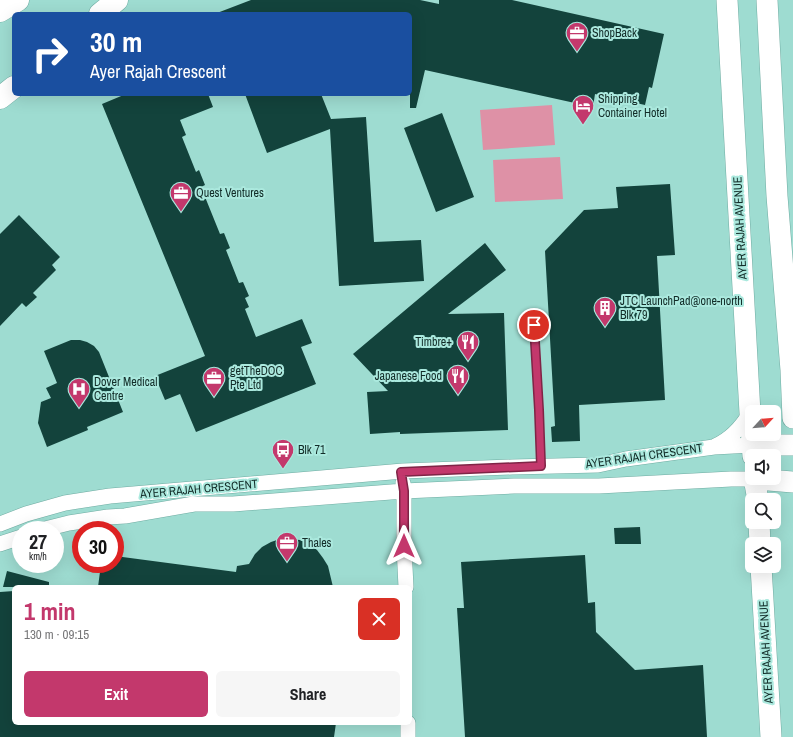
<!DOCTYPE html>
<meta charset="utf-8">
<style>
body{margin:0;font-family:"Archivo Narrow",sans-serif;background:#f6f6f6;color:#202124;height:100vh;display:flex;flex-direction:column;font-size:15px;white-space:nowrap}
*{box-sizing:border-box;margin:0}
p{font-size:13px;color:#757577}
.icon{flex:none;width:22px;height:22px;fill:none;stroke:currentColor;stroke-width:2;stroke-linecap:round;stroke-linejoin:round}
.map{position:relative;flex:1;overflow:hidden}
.panel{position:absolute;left:12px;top:585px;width:400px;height:140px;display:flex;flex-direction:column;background:#fff;border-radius:6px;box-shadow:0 4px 16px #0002}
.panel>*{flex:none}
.top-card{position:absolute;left:12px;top:12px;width:400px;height:84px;border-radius:6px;box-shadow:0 4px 16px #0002;background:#1a4fa0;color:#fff;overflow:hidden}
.needle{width:26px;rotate:64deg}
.buttons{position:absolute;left:745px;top:405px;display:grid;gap:8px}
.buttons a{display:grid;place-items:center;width:36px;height:36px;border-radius:6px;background:#fff;box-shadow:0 4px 16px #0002;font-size:20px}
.speed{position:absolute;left:12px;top:521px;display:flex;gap:8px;font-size:20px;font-weight:700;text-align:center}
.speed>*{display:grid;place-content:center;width:52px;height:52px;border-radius:50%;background:#fff;box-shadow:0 4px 16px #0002;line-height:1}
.speed small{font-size:10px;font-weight:400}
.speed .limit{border:6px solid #d22;background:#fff;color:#111}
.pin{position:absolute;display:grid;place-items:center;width:34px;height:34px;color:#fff;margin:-17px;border:2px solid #fff;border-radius:50%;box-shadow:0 1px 4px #0007}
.me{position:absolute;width:44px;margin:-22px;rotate:0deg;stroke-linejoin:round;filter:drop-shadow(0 0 3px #0008)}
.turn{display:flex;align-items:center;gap:14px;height:84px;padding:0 12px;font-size:18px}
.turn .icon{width:52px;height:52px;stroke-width:2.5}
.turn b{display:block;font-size:28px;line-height:34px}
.round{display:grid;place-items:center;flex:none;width:42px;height:42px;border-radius:6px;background:#f6f6f6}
.summary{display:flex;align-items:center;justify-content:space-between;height:68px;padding:0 12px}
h1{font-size:24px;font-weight:700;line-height:30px;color:#c3386c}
.primary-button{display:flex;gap:8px;margin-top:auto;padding:8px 12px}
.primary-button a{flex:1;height:46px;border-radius:6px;background:#c3386c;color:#fff;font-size:16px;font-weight:700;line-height:46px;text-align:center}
.primary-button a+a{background:#f6f6f6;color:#202124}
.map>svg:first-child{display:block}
</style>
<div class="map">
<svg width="793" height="737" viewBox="0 0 793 737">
<rect width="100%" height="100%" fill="#9edcd1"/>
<!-- green -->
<path fill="#de91a6" d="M552,105L555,145L483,150L480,110Z
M560,157L563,199L495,202L493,160Z"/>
<!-- building -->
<path fill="#13433c" d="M251,0H420L439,4V0H512L664,34L652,88L649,87L645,105L595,94L593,107L425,70L416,108H410V14H217V13Z
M126,94H208L213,107L180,120L186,135L182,137L196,172L199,170L205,185L201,187L220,234L224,233L230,248L226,250L239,283L243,282L249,296L245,298L249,307L245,309L256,337L302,319L312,343L301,347L316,384L196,432L180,394L165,400L155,376L205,356L102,104Z
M245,94H321L331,119L366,117L374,242L421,240L424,281L339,286L330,129L267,153Z
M442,113L474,197L436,212L404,128Z
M670,184L675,255L657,256L665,400L579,405L580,441L552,442L551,427L555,426L545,251L584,210L618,208L616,187Z
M19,215L60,257L52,265L56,270L33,293L37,297L26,307L22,303L0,326V234Z
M485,243L506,270L448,314L504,313L508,430L400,434V432L370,434L367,392L388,391L353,354Z
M71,340H80L87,342L94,346L99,352L123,412L87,427L88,430L47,447L38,423L41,402L51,398L46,388L57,383L44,351Z
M640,527L641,544H615L614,528Z
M280,539H290L300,540L309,544L317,550L323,558L328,566L333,587H98L101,564H115V556L236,572L237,566L249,564L255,554L262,547L271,542Z
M585,555L588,603L595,602L596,632L635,670L703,665L707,737H465L457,608H464L461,562Z
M7,571L49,582V587H3Z
M14,591V723H336L334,737H0V592Z"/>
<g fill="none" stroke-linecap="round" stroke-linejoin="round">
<!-- lane casing -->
<g stroke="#6faca2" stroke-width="8">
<path id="lane" d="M534,325L539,410L541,466"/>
</g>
<!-- street casing -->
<g stroke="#6faca2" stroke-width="16">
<path id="street" d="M715,446C731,439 741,428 750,413
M403,483L404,491V547L406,587
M0,524L26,514L65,503L110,496L403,471L512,467L598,465L626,459L714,447L752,445
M41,530L69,523L108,517L125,516L194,504H233L404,491L514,486H599L731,479H755
M0,544L21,537
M408,737V723"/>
</g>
<!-- secondary casing -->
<g stroke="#6faca2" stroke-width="22">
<path id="secondary" d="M727,0L750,413L753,456
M767,0L777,196L791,370L793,418
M752,445H793
M754,478L758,500
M755,479L793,482
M759,522L760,544
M761,566L771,737"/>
</g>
<!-- primary casing -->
<g stroke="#6faca2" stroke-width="23">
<path id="primary" d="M0,11L18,0
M100,14L117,0
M0,98L14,87"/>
</g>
<!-- lane -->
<use href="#lane" stroke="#fff" stroke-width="7"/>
<!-- street -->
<use href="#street" stroke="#fff" stroke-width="15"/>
<!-- secondary -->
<use href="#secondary" stroke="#fff" stroke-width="21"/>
<!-- primary -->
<use href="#primary" stroke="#fff" stroke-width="22"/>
</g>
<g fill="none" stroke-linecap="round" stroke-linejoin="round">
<!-- route casing -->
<g stroke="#7f2446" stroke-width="10">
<path id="route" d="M404,546V491L401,472L541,466L539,410L534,325"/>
</g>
<!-- route -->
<use href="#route" stroke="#c3386c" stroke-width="7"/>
</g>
<!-- icons -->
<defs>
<g id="office-pin" transform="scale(1.15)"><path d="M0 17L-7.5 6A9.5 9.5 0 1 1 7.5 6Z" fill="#c3386c" stroke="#abe9de"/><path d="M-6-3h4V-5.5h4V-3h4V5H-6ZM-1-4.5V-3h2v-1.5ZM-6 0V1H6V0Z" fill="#fff"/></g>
<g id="hotel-pin" transform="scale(1.15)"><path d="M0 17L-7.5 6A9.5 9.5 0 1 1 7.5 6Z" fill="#c3386c" stroke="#abe9de"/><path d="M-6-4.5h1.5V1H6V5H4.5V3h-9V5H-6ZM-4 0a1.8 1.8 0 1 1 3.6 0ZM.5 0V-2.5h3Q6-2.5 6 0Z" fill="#fff"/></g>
<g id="building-pin" transform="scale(1.15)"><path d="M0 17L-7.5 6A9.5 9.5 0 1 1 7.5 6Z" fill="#c3386c" stroke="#abe9de"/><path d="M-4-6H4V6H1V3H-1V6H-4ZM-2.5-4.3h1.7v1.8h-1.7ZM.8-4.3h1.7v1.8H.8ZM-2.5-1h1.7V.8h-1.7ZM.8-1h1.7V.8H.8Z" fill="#fff"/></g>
<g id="restaurant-pin" transform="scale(1.15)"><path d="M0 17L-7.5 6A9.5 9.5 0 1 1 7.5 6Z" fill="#c3386c" stroke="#abe9de"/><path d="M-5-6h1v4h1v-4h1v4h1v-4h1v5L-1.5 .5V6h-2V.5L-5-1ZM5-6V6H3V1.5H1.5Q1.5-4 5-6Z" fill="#fff"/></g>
<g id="hospital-pin" transform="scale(1.15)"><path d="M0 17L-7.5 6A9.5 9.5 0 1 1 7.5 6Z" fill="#c3386c" stroke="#abe9de"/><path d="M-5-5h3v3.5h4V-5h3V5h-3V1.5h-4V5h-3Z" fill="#fff"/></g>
<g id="bus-pin" transform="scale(1.15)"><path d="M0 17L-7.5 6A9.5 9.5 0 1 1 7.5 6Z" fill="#c3386c" stroke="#abe9de"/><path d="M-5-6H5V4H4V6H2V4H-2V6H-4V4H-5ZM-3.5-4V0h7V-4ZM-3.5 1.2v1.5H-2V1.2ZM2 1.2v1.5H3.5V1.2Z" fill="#fff"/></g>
</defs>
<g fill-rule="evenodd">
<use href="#office-pin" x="577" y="33"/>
<use href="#hotel-pin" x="583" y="106"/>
<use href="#office-pin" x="181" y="193"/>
<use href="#building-pin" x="605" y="308"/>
<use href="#restaurant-pin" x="468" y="342"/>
<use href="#restaurant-pin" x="458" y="376"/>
<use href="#office-pin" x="214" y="378"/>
<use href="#hospital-pin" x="79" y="389"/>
<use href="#bus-pin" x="283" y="450"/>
<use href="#office-pin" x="287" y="543"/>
</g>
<g text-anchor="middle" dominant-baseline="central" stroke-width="4" stroke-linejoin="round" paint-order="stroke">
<!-- poi labels -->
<g font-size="12" fill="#122c28" stroke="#abe9de" text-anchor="start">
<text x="592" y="33">ShopBack</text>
<text x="598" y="99">Shipping<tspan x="598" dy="14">Container Hotel</tspan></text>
<text x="196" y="193">Quest Ventures</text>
<text x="620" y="301">JTC LaunchPad@one-north<tspan x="620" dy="14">Blk 79</tspan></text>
<text x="452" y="342" text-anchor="end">Timbre+</text>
<text x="230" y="371">getTheDOC<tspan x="230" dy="14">Pte Ltd</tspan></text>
<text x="442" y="376" text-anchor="end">Japanese Food</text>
<text x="94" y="382">Dover Medical<tspan x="94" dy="14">Centre</tspan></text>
<text x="298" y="450">Blk 71</text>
<text x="302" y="543">Thales</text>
</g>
<!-- street labels -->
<g font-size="12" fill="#122c28" stroke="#abe9de">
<text transform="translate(740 228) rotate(-93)">AYER RAJAH AVENUE</text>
<text transform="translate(644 456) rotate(-8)">AYER RAJAH CRESCENT</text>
<text transform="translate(199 489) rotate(-5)">AYER RAJAH CRESCENT</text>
<text transform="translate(766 652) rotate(-93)">AYER RAJAH AVENUE</text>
</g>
</g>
</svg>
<div class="buttons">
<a><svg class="needle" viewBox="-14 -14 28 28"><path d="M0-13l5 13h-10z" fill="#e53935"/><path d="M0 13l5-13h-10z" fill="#757577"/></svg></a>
<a><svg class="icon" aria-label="sound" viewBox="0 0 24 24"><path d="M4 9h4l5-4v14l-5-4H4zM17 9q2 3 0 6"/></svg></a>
<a><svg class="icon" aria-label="search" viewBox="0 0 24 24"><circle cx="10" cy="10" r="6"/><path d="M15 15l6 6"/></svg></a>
<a><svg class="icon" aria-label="layers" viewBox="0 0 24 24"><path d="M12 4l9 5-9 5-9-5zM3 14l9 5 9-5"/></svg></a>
</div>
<div class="speed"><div>27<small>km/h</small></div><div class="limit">30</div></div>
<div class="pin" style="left:534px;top:325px;background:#d93025"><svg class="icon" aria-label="arrive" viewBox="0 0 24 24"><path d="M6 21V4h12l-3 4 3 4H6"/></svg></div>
<svg class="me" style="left:404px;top:546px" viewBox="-20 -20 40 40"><path d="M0-17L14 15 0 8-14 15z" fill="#c3386c" stroke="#fff" stroke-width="4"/></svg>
<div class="top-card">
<div class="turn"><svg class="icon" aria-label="right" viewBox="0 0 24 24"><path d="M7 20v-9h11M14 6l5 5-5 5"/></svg><div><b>30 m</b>Ayer Rajah Crescent</div></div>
</div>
<section class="panel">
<div class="summary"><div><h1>1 min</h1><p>130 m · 09:15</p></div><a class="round" style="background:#d93025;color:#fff"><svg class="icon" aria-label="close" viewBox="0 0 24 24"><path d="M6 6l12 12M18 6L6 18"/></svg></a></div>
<div class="primary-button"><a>Exit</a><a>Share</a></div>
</section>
</div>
